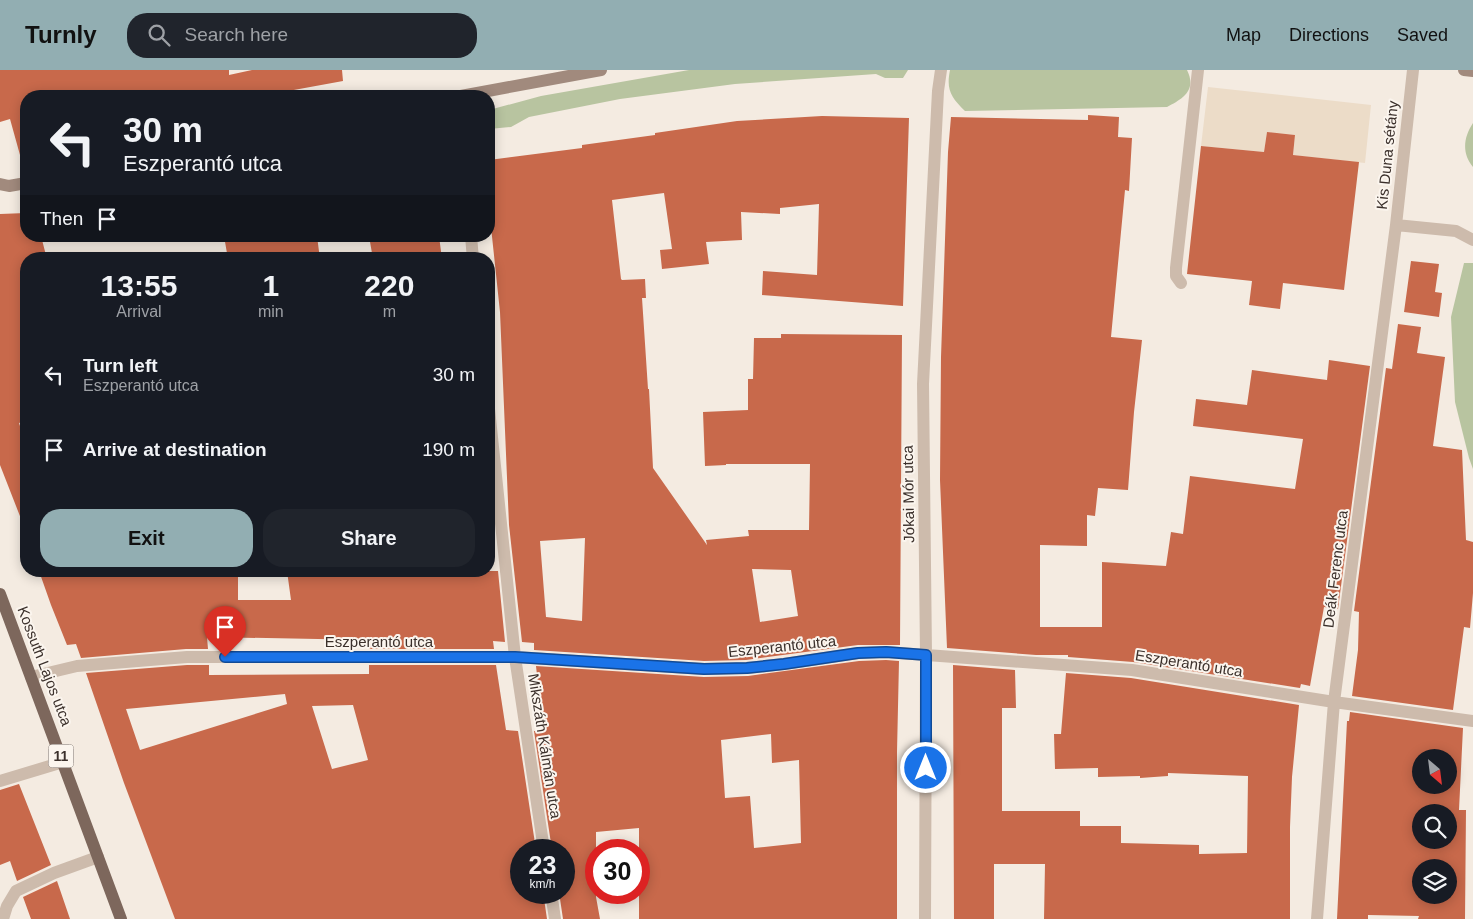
<!DOCTYPE html>
<meta charset="utf-8">
<style>
body{margin:0;font-family:Helvetica,sans-serif;background:#20242c;color:#f1f3f6;height:100vh;display:flex;flex-direction:column;font-size:19px;white-space:nowrap}
*{box-sizing:border-box;margin:0}
p{font-size:16px;color:#9ea1a6}
.icon{flex:none;width:28px;height:28px;fill:none;stroke:currentColor;stroke-width:2;stroke-linecap:round;stroke-linejoin:round}
.map{position:relative;flex:1;overflow:hidden}
.drawer{position:absolute;left:20px;top:182px;width:475px;height:325px;display:flex;flex-direction:column;background:#171b24;border-radius:20px;box-shadow:0 2px 12px #0003}
.drawer>*{flex:none}
.guide{position:absolute;left:20px;top:20px;width:475px;height:152px;border-radius:20px;box-shadow:0 2px 12px #0003;background:#171b24;color:#f1f3f6;overflow:hidden}
.needle{width:32px;rotate:152deg}
.buttons{position:absolute;left:1412px;top:679px;display:grid;gap:10px}
.buttons a{display:grid;place-items:center;width:45px;height:45px;border-radius:50%;background:#171b24;box-shadow:0 2px 12px #0003;font-size:25px}
.speed{position:absolute;left:510px;top:769px;display:flex;gap:10px;font-size:25px;font-weight:700;text-align:center}
.speed>*{display:grid;place-content:center;width:65px;height:65px;border-radius:50%;background:#171b24;box-shadow:0 2px 12px #0003;line-height:1}
.speed small{font-size:12px;font-weight:400}
.speed .limit{border:8px solid #d22;background:#fff;color:#111}
.pin{position:absolute;display:grid;place-items:center;width:42px;height:42px;color:#fff;margin:-51px -21px;border-radius:50% 50% 50% 0;rotate:-45deg;box-shadow:0 0 5px #0007}
.pin .icon{rotate:45deg}
.me{position:absolute;width:55px;margin:-28px;rotate:0deg;stroke-linejoin:round;filter:drop-shadow(0 0 4px #0008)}
.turn{display:flex;align-items:center;gap:18px;height:105px;padding:0 20px;font-size:22px}
.turn .icon{width:65px;height:65px;stroke-width:2.5}
.turn b{display:block;font-size:35px;line-height:42px}
.then{display:flex;align-items:center;height:48px;padding:0 20px;background:#0003;gap:10px;font-size:19px}
.eta{display:flex;justify-content:space-evenly;align-items:center;height:85px;text-align:center}
.eta b{font-size:30px;font-weight:600;line-height:35px}
.cta{display:flex;gap:10px;margin-top:auto;padding:10px 20px}
.cta a{flex:1;height:58px;border-radius:20px;background:#92aeb2;color:#111;font-size:20px;font-weight:600;line-height:58px;text-align:center}
.cta a+a{background:#20242c;color:#f1f3f6}
ul{padding:0;list-style:none}
li{display:flex;align-items:center;gap:15px;height:75px;padding:0 20px}
li div{flex:1}
li b{display:block;font-size:19px}
li em{font-style:normal}
header{display:flex;align-items:center;gap:30px;box-sizing:border-box;height:70px;padding:0 25px;background:#92aeb2;color:#111}
header strong{font-size:24px}
nav{display:flex;gap:28px;margin-inline-start:auto;font-size:18px}
.search{width:350px;height:45px;background:#20242c;display:flex;align-items:center;gap:12px;box-sizing:border-box;padding:0 18px;border-radius:20px;color:#9ea1a6;font-size:19px}
.map>svg:first-child{display:block}
</style>
<header>
<strong>Turnly</strong>
<div class="search"><svg class="icon" aria-label="search" viewBox="0 0 24 24"><circle cx="10" cy="10" r="6"/><path d="M15 15l6 6"/></svg>Search here</div>
<nav><a>Map</a><a>Directions</a><a>Saved</a></nav>
</header>
<div class="map">
<svg width="1473" height="849" viewBox="0 0 1473 849">
<rect width="100%" height="100%" fill="#f4ebe1"/>
<!-- green -->
<path fill="#b8c4a0" d="M689,0H908L903,8H885L876,4L735,14L620,29L529,47L511,57L489,59V40L541,26Z
M950,0H1187C1197,20 1183,29 1167,37L965,41C951,27 946,20 950,0Z
M1473,53V97C1462,84 1463,68 1473,53Z
M1464,193H1473V399L1469,388L1455,332L1451,247Z"/>
<!-- plaza -->
<path fill="#ecdcc8" d="M1208,17L1371,35L1365,93L1293,85L1295,65L1267,62L1264,82L1201,76Z"/>
<!-- building -->
<path fill="#c8694b" fill-rule="evenodd" d="M0,0H229V5L252,0H342L343,11L261,26H26V84L20,85L10,49L0,52Z
M1088,45L1119,47L1118,67L1132,68L1129,121L1125,120L1111,267L1142,270L1134,342L1128,420L1098,418L1095,446L1087,445V476L1040,475V557H1102V492L1166,496L1171,462L1183,464L1190,406L1295,419L1303,369L1193,356L1196,329L1247,335L1252,300L1327,310L1329,290L1370,296L1338,539L1324,537L1310,616L1301,614L1300,618L1133,592L1068,587V585H1036L947,578L940,410L941,287L948,82L951,47L1088,50Z
M822,46L909,48L903,236L762,225L763,201L817,205L819,134L780,138V144L741,142L742,170L706,172L709,194L662,199L660,180L672,179L664,123L612,130L621,209L622,210L645,209L646,228H642L648,319H649L653,398L707,475L706,470L749,466L748,460H809L810,394H726V395L705,396L703,342L748,340V309H753L754,268H781V264L902,265L900,575H858L746,590L704,591L534,580V573L522,572L509,455L500,242L489,138V90L582,78V75L655,65V63L737,51ZM585,468L582,551L546,547L540,471ZM752,499L791,500L798,546L760,552Z
M1267,62L1295,65L1293,85L1359,92L1344,220L1283,213L1280,239L1249,235L1252,211L1187,204L1201,76L1264,82Z
M26,143V166H41L47,189H26V351L19,353L26,374V458L25,459L0,395V144Z
M224,166H317L320,189H228Z
M369,166H439L442,189H373Z
M1411,191L1439,194L1435,222L1442,223L1439,247L1404,242Z
M1398,254L1421,257L1417,283L1445,287L1433,376L1462,380L1466,470L1473,472V523L1470,558L1464,557L1453,640L1352,626L1358,580L1359,542L1354,541L1386,298L1392,299Z
M39,501H238V530H291L287,501H498L505,572L493,571L494,579H369V570L207,567L208,579H186L81,588L76,574L67,575L51,535Z
M886,590L899,591L897,682V849H639V758L596,762V827L600,849H563L559,822H564V780H552L534,661H543L536,596L704,607L748,606L859,591ZM771,664L772,693L799,690L801,773L754,778L750,726L725,728L721,670Z
M187,595H209V605L369,604V595H496L506,660L518,661L536,780H521V822H543L547,849H175L124,713L86,603ZM285,624L287,634L140,680L126,639ZM353,635L368,690L332,699L312,636Z
M953,595L1015,600L1016,638H1002V741H1080V756H1121V773L1199,775V784L1247,783L1248,706L1168,703V706L1140,708V706L1098,707V698L1055,699L1054,664H1061L1066,603L1131,608L1299,635L1292,707L1290,757V849H1044L1045,794H994V849H954Z
M1350,642L1463,658L1459,740H1466L1465,849H1418L1419,846L1368,845V849H1337L1347,651H1349ZM1421,688H1449V715H1421ZM1421,742H1449V770H1421ZM1421,798H1449V825H1421Z
M19,714L51,795L17,811L10,791L0,795V720Z
M57,811L70,849H31L23,827Z"/>
<g fill="none" stroke-linecap="round" stroke-linejoin="round">
<!-- service -->
<path stroke="#cdbbac" stroke-width="12" d="M3,849L7,836L16,821L54,803L98,787"/>
<!-- minor -->
<path stroke="#cdbbac" stroke-width="12" d="M1396,155L1456,161L1473,170
M471,166L473,189
M1181,213L1176,206V198L1198,0
M489,339L515,587L544,780
M31,607L77,596L187,587H515L704,599L747,598L784,594L858,583L886,582L1132,600L1334,632L1473,651
M0,711L63,692
M551,822L555,849
M925,849L926,585L923,314L938,21L941,0
M1317,849L1334,632L1396,155L1413,0"/>
<!-- secondary -->
<path stroke="#a18a7d" stroke-width="12" d="M1464,0L1473,1
M461,26L601,0
M0,114L9,116L26,113"/>
<!-- primary -->
<path stroke="#7d675c" stroke-width="12" d="M0,524L121,849"/>
</g>
<g fill="none" stroke-linecap="round" stroke-linejoin="round">
<!-- route casing -->
<g stroke="#114b97" stroke-width="12">
<path id="route" d="M225,587H515L704,599L747,598L784,594L858,583L886,582L926,585V698"/>
</g>
<!-- route -->
<use href="#route" stroke="#1a73e8" stroke-width="9"/>
</g>
<g text-anchor="middle" dominant-baseline="central" stroke-width="4" stroke-linejoin="round" paint-order="stroke">
<!-- shield labels -->
<rect fill="#fbf5ee" stroke="#756b66" stroke-width="1" x="48.5" y="674.5" width="25" height="23" rx="4"/>
<g font-size="14" font-weight="bold" fill="#3b302b">
<text x="61" y="686">11</text>
</g>
<!-- street labels -->
<g font-size="15" fill="#3b302b" stroke="#fbf5ee">
<text transform="translate(1387 85) rotate(-84)">Kis Duna sétány</text>
<text transform="translate(908 424) rotate(-91)">Jókai Mór utca</text>
<text transform="translate(1335 499) rotate(-83)">Deák Ferenc utca</text>
<text x="379" y="571">Eszperantó utca</text>
<text transform="translate(782 576) rotate(-6)">Eszperantó utca</text>
<text transform="translate(1189 593) rotate(9)">Eszperantó utca</text>
<text transform="translate(45 596) rotate(69)">Kossuth Lajos utca</text>
<text transform="translate(545 676) rotate(81)">Mikszáth Kálmán utca</text>
</g>
</g>
</svg>
<div class="buttons">
<a><svg class="needle" viewBox="-14 -14 28 28"><path d="M0-13l5 13h-10z" fill="#e53935"/><path d="M0 13l5-13h-10z" fill="#9ea1a6"/></svg></a>
<a><svg class="icon" aria-label="search" viewBox="0 0 24 24"><circle cx="10" cy="10" r="6"/><path d="M15 15l6 6"/></svg></a>
<a><svg class="icon" aria-label="layers" viewBox="0 0 24 24"><path d="M12 4l9 5-9 5-9-5zM3 14l9 5 9-5"/></svg></a>
</div>
<div class="speed"><div>23<small>km/h</small></div><div class="limit">30</div></div>
<div class="pin" style="left:225px;top:587px;background:#d93025"><svg class="icon" aria-label="arrive" viewBox="0 0 24 24"><path d="M6 21V4h12l-3 4 3 4H6"/></svg></div>
<svg class="me" style="left:926px;top:698px" viewBox="-20 -20 40 40"><circle r="17" fill="#1a73e8" stroke="#fff" stroke-width="3"/><path d="M0-11L8 9 0 5-8 9z" fill="#fff"/></svg>
<div class="guide">
<div class="turn"><svg class="icon" aria-label="left" viewBox="0 0 24 24"><path d="M17 20v-9H6M10 6l-5 5 5 5"/></svg><div><b>30 m</b>Eszperantó utca</div></div>
<div class="then">Then<svg class="icon" aria-label="arrive" viewBox="0 0 24 24"><path d="M6 21V4h12l-3 4 3 4H6"/></svg></div>
</div>
<section class="drawer">
<div class="eta">
<div><b>13:55</b><p>Arrival</p></div>
<div><b>1</b><p>min</p></div>
<div><b>220</b><p>m</p></div>
</div>
<ul>
<li><svg class="icon" aria-label="left" viewBox="0 0 24 24"><path d="M17 20v-9H6M10 6l-5 5 5 5"/></svg><div><b>Turn left</b><p>Eszperantó utca</p></div><em>30 m</em></li>
<li><svg class="icon" aria-label="arrive" viewBox="0 0 24 24"><path d="M6 21V4h12l-3 4 3 4H6"/></svg><div><b>Arrive at destination</b></div><em>190 m</em></li>
</ul>
<div class="cta"><a>Exit</a><a>Share</a></div>
</section>
</div>
